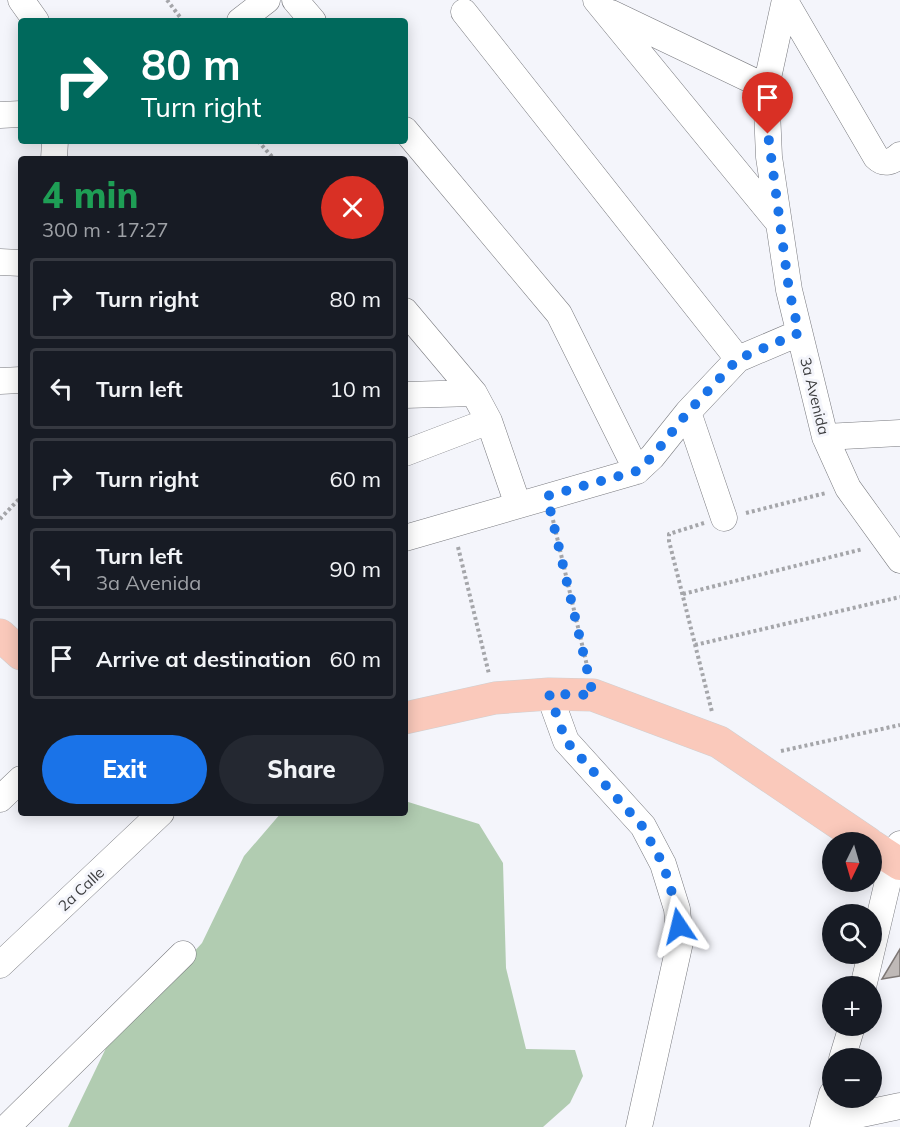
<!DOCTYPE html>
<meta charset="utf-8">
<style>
body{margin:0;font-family:Mulish,sans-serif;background:#242831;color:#f1f3f6;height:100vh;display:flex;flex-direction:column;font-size:22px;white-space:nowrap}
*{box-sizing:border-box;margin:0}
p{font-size:20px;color:#9ea1a6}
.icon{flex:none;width:33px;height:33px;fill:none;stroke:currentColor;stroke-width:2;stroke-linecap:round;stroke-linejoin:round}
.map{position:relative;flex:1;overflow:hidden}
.sheet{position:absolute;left:18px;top:156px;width:390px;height:660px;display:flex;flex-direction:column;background:#171b24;border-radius:6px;box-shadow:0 3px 15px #0003}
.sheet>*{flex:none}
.hud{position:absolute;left:18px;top:18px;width:390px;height:126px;border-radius:6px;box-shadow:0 3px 15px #0003;background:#00695c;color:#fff;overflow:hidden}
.needle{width:39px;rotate:185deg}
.buttons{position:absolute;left:822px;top:832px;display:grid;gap:12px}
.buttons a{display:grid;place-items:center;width:60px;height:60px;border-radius:50%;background:#171b24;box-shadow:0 3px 15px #0003;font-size:30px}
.pin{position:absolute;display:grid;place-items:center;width:51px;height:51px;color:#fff;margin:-62px -26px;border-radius:50% 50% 50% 0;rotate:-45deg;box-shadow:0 0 6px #0007}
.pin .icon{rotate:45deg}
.me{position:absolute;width:66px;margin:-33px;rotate:350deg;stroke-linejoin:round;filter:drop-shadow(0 0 4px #0008)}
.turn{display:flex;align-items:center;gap:21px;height:126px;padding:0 24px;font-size:27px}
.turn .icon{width:78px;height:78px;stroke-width:2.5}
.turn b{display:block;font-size:42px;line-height:51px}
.round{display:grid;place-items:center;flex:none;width:63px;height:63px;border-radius:32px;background:#242831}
.headline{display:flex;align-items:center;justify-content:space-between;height:102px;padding:0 24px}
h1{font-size:36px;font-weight:800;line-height:45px;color:#1e9e55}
.action{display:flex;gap:12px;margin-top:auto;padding:12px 24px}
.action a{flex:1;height:69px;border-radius:36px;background:#1a73e8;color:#fff;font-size:24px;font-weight:800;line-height:69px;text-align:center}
.action a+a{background:#242831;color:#f1f3f6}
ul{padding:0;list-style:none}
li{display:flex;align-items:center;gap:18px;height:81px;margin:0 12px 9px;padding:0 12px;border:3px solid #363941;border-radius:6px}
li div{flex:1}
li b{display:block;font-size:22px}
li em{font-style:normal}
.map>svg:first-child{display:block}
</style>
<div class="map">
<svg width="900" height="1127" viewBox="0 0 900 1127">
<rect width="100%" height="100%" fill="#f4f5fb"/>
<!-- forest -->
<path fill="#b1ccb1" d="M405,801L479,824L503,863L506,968L526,1049L575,1050L583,1076L570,1103L543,1127H68L106,1048L202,943L244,856L281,813H405Z"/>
<!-- building -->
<path fill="#bfb9b7" stroke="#7d7775" stroke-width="1.5" d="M900,949V976L882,979Z"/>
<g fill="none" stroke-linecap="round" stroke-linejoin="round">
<!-- minor casing -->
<g stroke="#797a7f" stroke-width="27">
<path id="minor" d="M21,0L36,21
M295,0L313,21
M596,0L778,222
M785,0L766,87L769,157L789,290L825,437L848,488L900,560
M785,1L876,157C884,165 892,162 900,155
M464,12L738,359
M611,13L766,87
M240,21L267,0
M0,115L21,114
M405,130L559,314L637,471
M54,159L55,141
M0,262L21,263
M405,311L474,393L489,421L518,505
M0,381L21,380
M405,395L474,393
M688,412L724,518
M825,437L900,433
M405,453L489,421
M405,538L637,471L652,457L688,412L738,359L799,333
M549,694L566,741L643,826L663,864L677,909L680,942L639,1127
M0,799L21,779
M0,965L161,813
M863,987L893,860L900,844
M842,1059L852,1026
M824,1122L900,1106
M7,1127L183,954
M823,1127L832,1094"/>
</g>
<!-- major casing -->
<g stroke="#d0d0d1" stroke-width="33">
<path id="major" d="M0,635L21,654
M405,718L495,698L549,694L593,695L719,742L868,843
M872,846L900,864"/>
</g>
<!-- path -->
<path stroke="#a5a6aa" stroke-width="4" stroke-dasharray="3 3" stroke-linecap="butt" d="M167,0L183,21
M258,141L274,159
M746,513L826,493
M0,519L21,497
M553,520L588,670
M704,523L669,534V541L712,712
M458,547L489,674
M683,594L863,549
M695,645L900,597
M781,751L900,725"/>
<!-- minor -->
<use href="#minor" stroke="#fff" stroke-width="26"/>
<!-- major -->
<use href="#major" stroke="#fac9bb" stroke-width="32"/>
</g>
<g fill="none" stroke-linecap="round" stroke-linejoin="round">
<!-- route -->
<path stroke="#1a73e8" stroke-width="10" stroke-dasharray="0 18" d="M679,926L677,909L663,864L642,826L566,741L549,694L593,695L547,496L637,471L652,457L688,412L738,359L799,333L789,290L768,134"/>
</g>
<g text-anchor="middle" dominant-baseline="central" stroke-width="6" stroke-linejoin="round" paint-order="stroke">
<!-- street labels -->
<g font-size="15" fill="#3c3d3f" stroke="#f4f5fb">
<text transform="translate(815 396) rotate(76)">3a Avenida</text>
<text transform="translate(81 889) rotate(-43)">2a Calle</text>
</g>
</g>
</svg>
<div class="buttons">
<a><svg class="needle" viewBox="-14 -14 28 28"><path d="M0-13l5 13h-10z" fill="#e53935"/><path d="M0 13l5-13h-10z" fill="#9ea1a6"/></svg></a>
<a><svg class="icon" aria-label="search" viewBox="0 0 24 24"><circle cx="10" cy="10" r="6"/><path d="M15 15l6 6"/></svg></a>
<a>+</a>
<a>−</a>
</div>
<div class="pin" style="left:768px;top:134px;background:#d93025"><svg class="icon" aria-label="arrive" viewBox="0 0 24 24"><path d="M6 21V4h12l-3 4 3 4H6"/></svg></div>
<svg class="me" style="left:679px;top:926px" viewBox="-20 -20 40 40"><path d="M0-17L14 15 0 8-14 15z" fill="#1a73e8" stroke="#fff" stroke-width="4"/></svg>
<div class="hud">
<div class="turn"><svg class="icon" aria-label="right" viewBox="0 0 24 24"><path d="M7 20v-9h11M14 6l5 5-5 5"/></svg><div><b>80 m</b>Turn right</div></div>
</div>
<section class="sheet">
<div class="headline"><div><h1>4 min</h1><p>300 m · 17:27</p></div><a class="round" style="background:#d93025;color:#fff"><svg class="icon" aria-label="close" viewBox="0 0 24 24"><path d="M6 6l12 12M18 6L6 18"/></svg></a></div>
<ul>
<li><svg class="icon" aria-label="right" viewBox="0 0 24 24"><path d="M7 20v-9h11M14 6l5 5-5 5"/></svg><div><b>Turn right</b></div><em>80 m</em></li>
<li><svg class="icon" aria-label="left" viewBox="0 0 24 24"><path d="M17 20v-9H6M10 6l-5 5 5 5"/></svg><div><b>Turn left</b></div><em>10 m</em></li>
<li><svg class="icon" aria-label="right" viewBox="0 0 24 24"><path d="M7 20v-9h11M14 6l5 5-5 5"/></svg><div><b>Turn right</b></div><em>60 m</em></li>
<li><svg class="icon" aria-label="left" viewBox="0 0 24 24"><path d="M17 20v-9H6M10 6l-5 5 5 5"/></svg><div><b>Turn left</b><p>3a Avenida</p></div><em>90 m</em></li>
<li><svg class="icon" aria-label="arrive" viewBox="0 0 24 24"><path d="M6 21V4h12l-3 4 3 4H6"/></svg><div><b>Arrive at destination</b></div><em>60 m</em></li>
</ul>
<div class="action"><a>Exit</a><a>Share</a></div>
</section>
</div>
